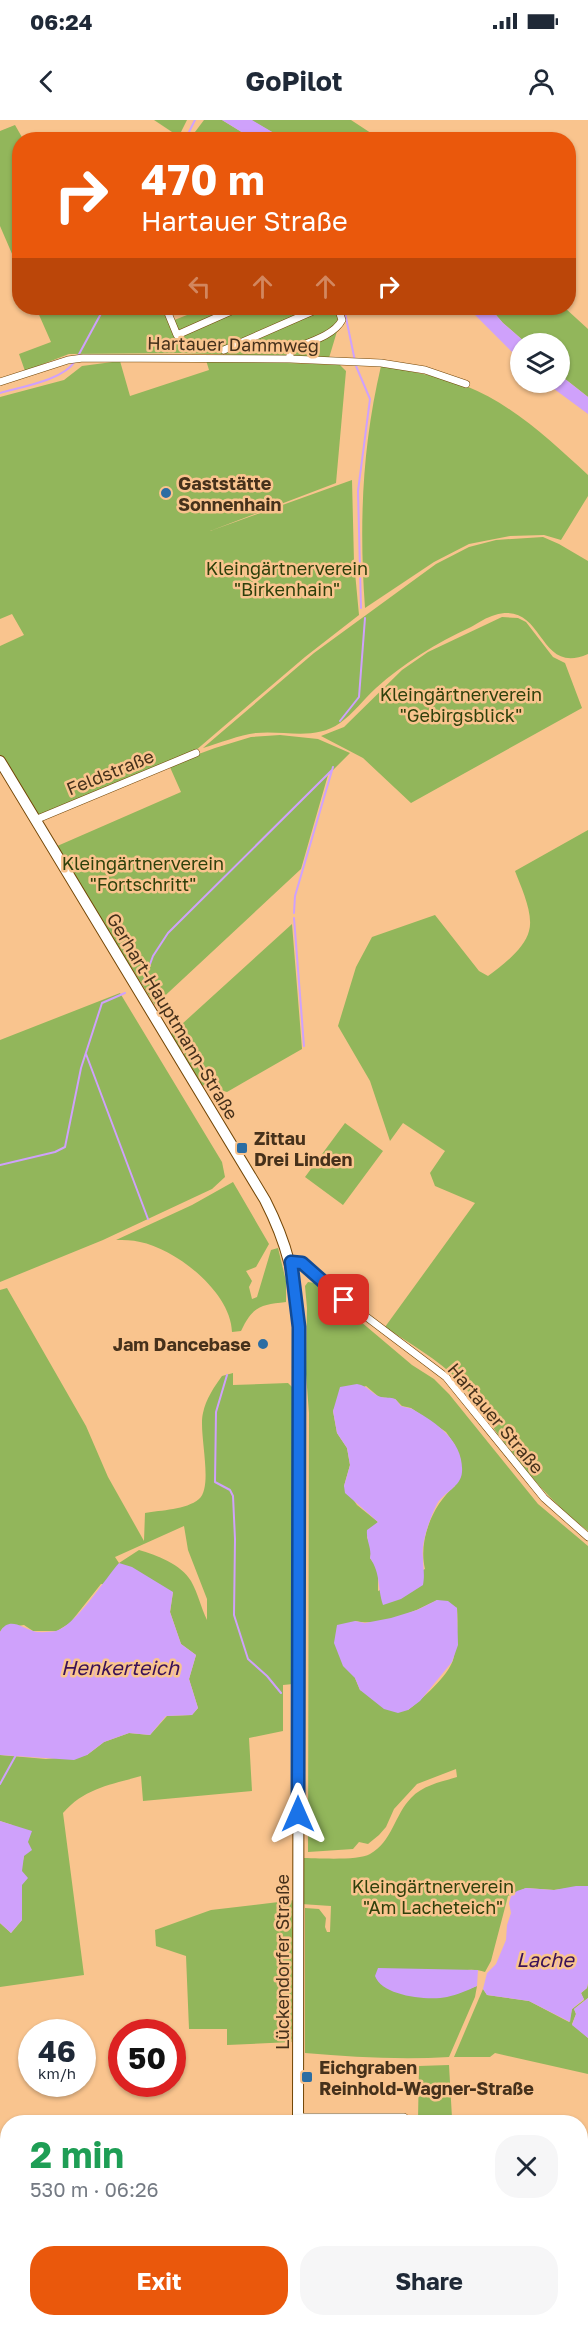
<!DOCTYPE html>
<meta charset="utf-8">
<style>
body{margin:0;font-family:"Golos Text",sans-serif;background:#f6f6f7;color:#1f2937;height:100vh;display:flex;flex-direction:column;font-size:22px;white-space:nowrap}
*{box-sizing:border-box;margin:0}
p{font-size:20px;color:#747a83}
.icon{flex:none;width:33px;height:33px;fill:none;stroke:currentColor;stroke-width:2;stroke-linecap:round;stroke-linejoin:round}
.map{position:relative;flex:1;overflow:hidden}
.panel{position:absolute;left:0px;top:1995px;width:588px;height:212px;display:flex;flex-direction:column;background:#fff;border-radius:24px 24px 0 0;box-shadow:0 2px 4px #0004}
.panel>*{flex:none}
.banner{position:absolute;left:12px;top:12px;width:564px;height:183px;border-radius:24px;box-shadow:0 2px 4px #0004;background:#ea580c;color:#fff;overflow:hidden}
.controls{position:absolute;left:510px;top:213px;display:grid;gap:12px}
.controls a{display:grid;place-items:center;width:60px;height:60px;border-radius:50%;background:#fff;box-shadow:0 2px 4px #0004;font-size:30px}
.speed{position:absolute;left:18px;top:1899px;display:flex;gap:12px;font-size:30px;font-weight:700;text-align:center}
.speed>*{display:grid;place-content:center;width:78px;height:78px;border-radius:50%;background:#fff;box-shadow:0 2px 4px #0004;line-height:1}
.speed small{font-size:15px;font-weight:400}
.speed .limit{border:9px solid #d22;background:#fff;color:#111}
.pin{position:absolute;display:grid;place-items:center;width:51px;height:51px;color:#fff;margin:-26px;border-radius:12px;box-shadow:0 3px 9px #0006}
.me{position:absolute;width:66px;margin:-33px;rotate:0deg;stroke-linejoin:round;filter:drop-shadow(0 0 4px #0008)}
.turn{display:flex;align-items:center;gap:21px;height:126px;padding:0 30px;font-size:27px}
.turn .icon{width:78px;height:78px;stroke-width:2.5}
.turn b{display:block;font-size:42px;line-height:51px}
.lanes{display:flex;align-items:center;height:57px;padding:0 30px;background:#0003;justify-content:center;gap:30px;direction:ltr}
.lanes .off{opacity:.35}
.round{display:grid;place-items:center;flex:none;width:63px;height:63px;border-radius:24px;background:#f6f6f7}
.summary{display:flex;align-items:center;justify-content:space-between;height:102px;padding:0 30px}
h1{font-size:36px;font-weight:700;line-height:45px;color:#1e9e55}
.action{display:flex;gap:12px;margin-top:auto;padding:12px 30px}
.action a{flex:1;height:69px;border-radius:24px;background:#ea580c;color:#fff;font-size:24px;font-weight:700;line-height:69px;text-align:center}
.action a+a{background:#f6f6f7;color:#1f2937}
.status{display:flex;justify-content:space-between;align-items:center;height:42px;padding:0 30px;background:#fff;direction:ltr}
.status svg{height:16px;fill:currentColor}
header{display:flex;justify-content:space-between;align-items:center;height:78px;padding:0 30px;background:#fff;font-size:27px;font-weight:700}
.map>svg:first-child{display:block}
</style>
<div class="status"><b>06:24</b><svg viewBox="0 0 49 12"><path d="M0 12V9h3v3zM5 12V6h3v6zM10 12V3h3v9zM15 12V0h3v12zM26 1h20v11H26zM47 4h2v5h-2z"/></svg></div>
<header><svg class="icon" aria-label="back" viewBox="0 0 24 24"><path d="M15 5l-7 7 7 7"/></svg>GoPilot<svg class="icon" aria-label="person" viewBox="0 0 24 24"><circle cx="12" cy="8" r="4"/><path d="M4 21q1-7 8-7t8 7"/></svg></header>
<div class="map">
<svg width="588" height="2206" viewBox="0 0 588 2206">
<rect width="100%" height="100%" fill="#f9c48e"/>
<!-- green -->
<path fill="#92b65b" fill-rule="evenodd" d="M154,0H187L179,16L186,19H177L178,16Z
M204,0H222L253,19L189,20Z
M251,0H351L380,19H284Z
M15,5L23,19L20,20L19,150L0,106V11Z
M36,188H163L169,202L205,188H344L329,238L181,233L69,234L25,251L19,234L51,222Z
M490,188H565L588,209V277L560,255V224L526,223L503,203Z
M206,240L340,245L346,251L336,363L210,411L352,360L354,442L359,495L305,537L195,631L36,696L0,637V526L24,515L12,494L0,499V277L64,260L82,246L120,241L130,276L209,250Z
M381,246C410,251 439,256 466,266C512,284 552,322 588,355V376L561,420L544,415L510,416L469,424L434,442L365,488C359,404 362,327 381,246Z
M543,417L559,424L588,441V534C537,557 545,480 495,495C487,497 478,503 471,507C436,523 404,543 376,568C364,579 353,594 340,603C315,621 284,610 256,613C239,615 220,623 203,628L314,533L436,444L469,427L496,420Z
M502,497L518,498L526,502L553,537L565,543L582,588L411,683L363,638L321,616L344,607L402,550L428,532Z
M280,615L318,619L350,633L328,655L301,749L155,885L55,727L181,672L169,645L215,628L251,617Z
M588,710V1411C555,1386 527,1354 503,1321C488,1302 476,1279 459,1261C438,1239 410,1224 385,1207L475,1083L435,1066L430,1053L445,1031L403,1003L390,1021L370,961L338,906L356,847L372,817L435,795L479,851L488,856C502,846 525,828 529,811C534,794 521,767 515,751Z
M292,804L302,929L227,972L202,965L183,935L185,933L179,928L171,914Z
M120,873L222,1042L225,1057L212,1069L103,1120L0,1162V920Z
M345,1003L383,1031L343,1085L305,1057Z
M233,1062L269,1124L256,1147L246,1151L252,1161L249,1167L252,1179L257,1177L271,1130L278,1128L286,1161V1182C260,1185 253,1186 241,1211L232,1212C231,1172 176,1129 140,1122C132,1120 124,1120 116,1120L192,1085Z
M308,1162L315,1163L412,1245L434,1259L449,1274L538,1384L588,1426V1766L554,1770L526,1768L508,1776L491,1841L485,1852C459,1843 427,1864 403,1873C429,1882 453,1875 477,1866L475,1877L449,1937C400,1940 353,1937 305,1933V1788L319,1789L326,1798L325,1807L327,1812H330L331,1786L301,1784V1738C316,1738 359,1741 370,1734C392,1722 395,1694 411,1678C423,1665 441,1662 457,1657L456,1649L417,1664L394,1689L386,1707L379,1715L368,1724L359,1722L353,1729L308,1732L309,1293L306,1254L307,1188L305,1166ZM366,1266L379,1277L395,1279L402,1286L411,1288L446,1312L455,1325V1366C433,1384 418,1420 425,1449L378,1471V1449L370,1438L372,1430L367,1417L378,1402L357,1385L344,1366L350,1345L347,1328L337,1313L333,1291L339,1278ZM437,1480L457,1488C458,1505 457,1525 453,1540C448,1556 421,1580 408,1590L360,1570L355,1558V1501C381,1507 414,1492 437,1480Z
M7,1168L86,1306L108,1357L144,1421L145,1393C161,1390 186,1390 199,1379C214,1366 198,1312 203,1293C206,1279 214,1267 222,1256L233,1253V1265L288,1263L292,1267L293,1564L283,1565V1611L249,1618L252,1671L143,1681L141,1656C110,1665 85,1668 63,1693L84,1855L0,1867V1803L11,1813L22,1800V1745L24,1736L12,1705L0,1701V1635L46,1639L87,1635L104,1622L129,1613L150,1615L167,1596L192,1595L198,1588L189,1559L196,1535L181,1524L170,1492L173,1472L101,1464L70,1503L57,1511H33L24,1505L3,1508L0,1512V1170ZM184,1406L188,1430L207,1479V1500C201,1488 198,1473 191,1461C181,1444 156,1435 139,1430L119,1443L115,1437Z
M295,1780L292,1922L227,1925V1909H189L186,1836L156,1826L155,1810L211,1790Z
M588,1863V1878L574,1889L576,1894L572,1904L588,1918V1954L495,1933L490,1937H454L483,1869L487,1875L529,1881L569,1902L572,1889L584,1880L581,1873L587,1868Z
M449,1945L452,1998L418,1999L419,1946Z
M105,2199H172L158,2203L159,2206H104Z"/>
<!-- water -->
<path fill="#cfa1fb" d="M222,0H252L284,19H253Z
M468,188H490L503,203L526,223L520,224V240Z
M560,255L588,277V294L546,263L560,262Z
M357,1264C369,1266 371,1274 381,1277C385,1278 391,1277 395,1279C396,1279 400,1285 401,1286C405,1288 410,1287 414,1290C437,1303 464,1322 462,1352C461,1367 444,1372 437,1384C430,1398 421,1422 423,1438C423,1448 425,1454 423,1465L401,1479L383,1485C377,1466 381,1454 370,1438C372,1428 366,1421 367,1410L378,1402L345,1373L344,1366L350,1345L347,1328L337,1313L333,1291L340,1267Z
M119,1443L132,1447L173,1472L170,1492L181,1524L196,1535L189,1559L198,1588L192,1595L166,1596L150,1615L129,1613L104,1622L87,1635L74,1640L0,1635V1512C9,1496 22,1508 33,1511C38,1513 50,1512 56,1511C75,1506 105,1459 119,1443Z
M437,1480L448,1481L457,1488L458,1525L452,1542L420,1581L408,1590L398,1593L384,1589L360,1570L355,1558L343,1546L334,1523L337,1505L355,1501L365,1503L391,1498L417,1490Z
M0,1701L32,1711L28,1722L32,1730L24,1736L22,1751L28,1758L22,1765V1800L11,1813L0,1803Z
M576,1766H588V1863L587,1868L581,1873L584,1879L572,1889L570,1902L529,1881L487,1875L483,1869L487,1853L496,1844L506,1820L507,1805L511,1793L509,1783L511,1776L517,1771L526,1768L554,1770Z
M378,1848L478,1850L477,1866C468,1870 457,1875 447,1877C428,1881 382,1876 375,1856Z
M588,1878V1918L572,1905L576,1894L574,1889Z"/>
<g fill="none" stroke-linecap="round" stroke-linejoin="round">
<!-- stream -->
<path stroke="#cfa1fb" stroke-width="2" d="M185,20L195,0
M344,188L356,246L370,279L358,371L361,488
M78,236L104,188
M0,273C21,267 64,260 75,241
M340,601L359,577L365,498
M294,793L295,776L333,647
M294,798L304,926
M143,863L153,836L168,813L332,650
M86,934L148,1099
M0,1045L55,1032L65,1027L81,948L102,883L125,873
M227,1255L216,1292L215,1362L230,1370L233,1376L235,1419L234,1495L248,1539L267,1556L281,1573
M0,1664L16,1635"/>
<!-- minor casing -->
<g stroke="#724505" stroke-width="8">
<path id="minor" d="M166,188L177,215L238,188
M224,230L320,188
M290,239V230C306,223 334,216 342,200L338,188
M0,262L68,240L83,238L290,239L381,243L425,250L466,264
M35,700L196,633
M291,1142L302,1143L344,1180L446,1257L544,1378L588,1417
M298,1997H404L410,2002
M411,2206V2199"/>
</g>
<!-- secondary casing -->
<g stroke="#724505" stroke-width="12">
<path id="secondary" d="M0,641L265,1080C288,1125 295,1158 299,1207L298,2002
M297,2206V2199"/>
</g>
<!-- minor -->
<use href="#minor" stroke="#fff" stroke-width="7"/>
<!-- secondary -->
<use href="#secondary" stroke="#fff" stroke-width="10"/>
</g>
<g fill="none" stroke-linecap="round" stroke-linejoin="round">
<!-- route casing -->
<g stroke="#114b97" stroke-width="15">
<path id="route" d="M298,1694L299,1207L291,1142L302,1143L344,1180"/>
</g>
<!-- route -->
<use href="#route" stroke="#1a73e8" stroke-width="10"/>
</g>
<!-- markers -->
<g fill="#2b6da3" stroke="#f9c48e" stroke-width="2">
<circle cx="166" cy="373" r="6"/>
<rect x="236" y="1022" width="12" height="12" rx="3"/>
<circle cx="263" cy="1224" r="6"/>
<rect x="301" y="1951" width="12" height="12" rx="3"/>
</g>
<g text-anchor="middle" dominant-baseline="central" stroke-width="5" stroke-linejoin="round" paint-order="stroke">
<!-- street labels -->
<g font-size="18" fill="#46311b" stroke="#f9c48e">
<text transform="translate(233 224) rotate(1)">Hartauer Dammweg</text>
<text transform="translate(110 652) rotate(-22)">Feldstraße</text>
<text transform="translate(173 896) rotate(59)">Gerhart-Hauptmann-Straße</text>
<text transform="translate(496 1298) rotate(50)">Hartauer Straße</text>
<text transform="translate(282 1842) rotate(-90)">Lückendorfer Straße</text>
</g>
<!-- poi labels -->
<g font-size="18" font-weight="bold" fill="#46311b" stroke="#f9c48e" text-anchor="start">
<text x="178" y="363">Gaststätte<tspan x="178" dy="21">Sonnenhain</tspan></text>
<text x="254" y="1018">Zittau<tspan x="254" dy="21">Drei Linden</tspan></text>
<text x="251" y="1224" text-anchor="end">Jam Dancebase</text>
<text x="319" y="1947">Eichgraben<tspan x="319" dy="21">Reinhold-Wagner-Straße</tspan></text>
</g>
<!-- park labels -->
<g font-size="18" fill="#2e400b" stroke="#f9c48e">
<text x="287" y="448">Kleingärtnerverein<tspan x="287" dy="21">"Birkenhain"</tspan></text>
<text x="461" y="574">Kleingärtnerverein<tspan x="461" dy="21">"Gebirgsblick"</tspan></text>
<text x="143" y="743">Kleingärtnerverein<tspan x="143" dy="21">"Fortschritt"</tspan></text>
<text x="433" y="1766">Kleingärtnerverein<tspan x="433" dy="21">"Am Lacheteich"</tspan></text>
</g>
<!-- water labels -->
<g font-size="20" font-style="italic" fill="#3a1157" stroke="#f9c48e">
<text x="120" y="1547">Henkerteich</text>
<text x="545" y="1839">Lache</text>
</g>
</g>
</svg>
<div class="controls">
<a><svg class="icon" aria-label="layers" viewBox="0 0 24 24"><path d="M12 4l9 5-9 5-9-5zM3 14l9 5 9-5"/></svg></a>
</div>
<div class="speed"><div>46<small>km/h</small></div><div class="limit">50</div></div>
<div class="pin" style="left:344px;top:1180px;background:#d93025"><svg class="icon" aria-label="arrive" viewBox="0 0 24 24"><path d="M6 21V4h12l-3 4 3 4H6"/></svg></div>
<svg class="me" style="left:298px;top:1694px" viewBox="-20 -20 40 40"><path d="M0-17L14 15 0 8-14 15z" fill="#1a73e8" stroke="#fff" stroke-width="4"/></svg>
<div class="banner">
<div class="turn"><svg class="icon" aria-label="right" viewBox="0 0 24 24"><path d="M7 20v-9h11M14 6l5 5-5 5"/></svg><div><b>470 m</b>Hartauer Straße</div></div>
<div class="lanes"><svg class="icon off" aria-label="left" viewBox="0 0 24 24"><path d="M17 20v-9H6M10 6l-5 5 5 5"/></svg><svg class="icon off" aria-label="ahead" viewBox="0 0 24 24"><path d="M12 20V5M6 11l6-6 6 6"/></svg><svg class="icon off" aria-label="ahead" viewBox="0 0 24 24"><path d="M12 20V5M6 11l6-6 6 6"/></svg><svg class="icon" aria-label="right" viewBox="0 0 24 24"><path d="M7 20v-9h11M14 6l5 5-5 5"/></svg></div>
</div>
<section class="panel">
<div class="summary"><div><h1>2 min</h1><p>530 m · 06:26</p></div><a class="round"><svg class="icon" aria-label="close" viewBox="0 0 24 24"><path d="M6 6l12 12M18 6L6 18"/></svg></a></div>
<div class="action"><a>Exit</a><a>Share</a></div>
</section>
</div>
